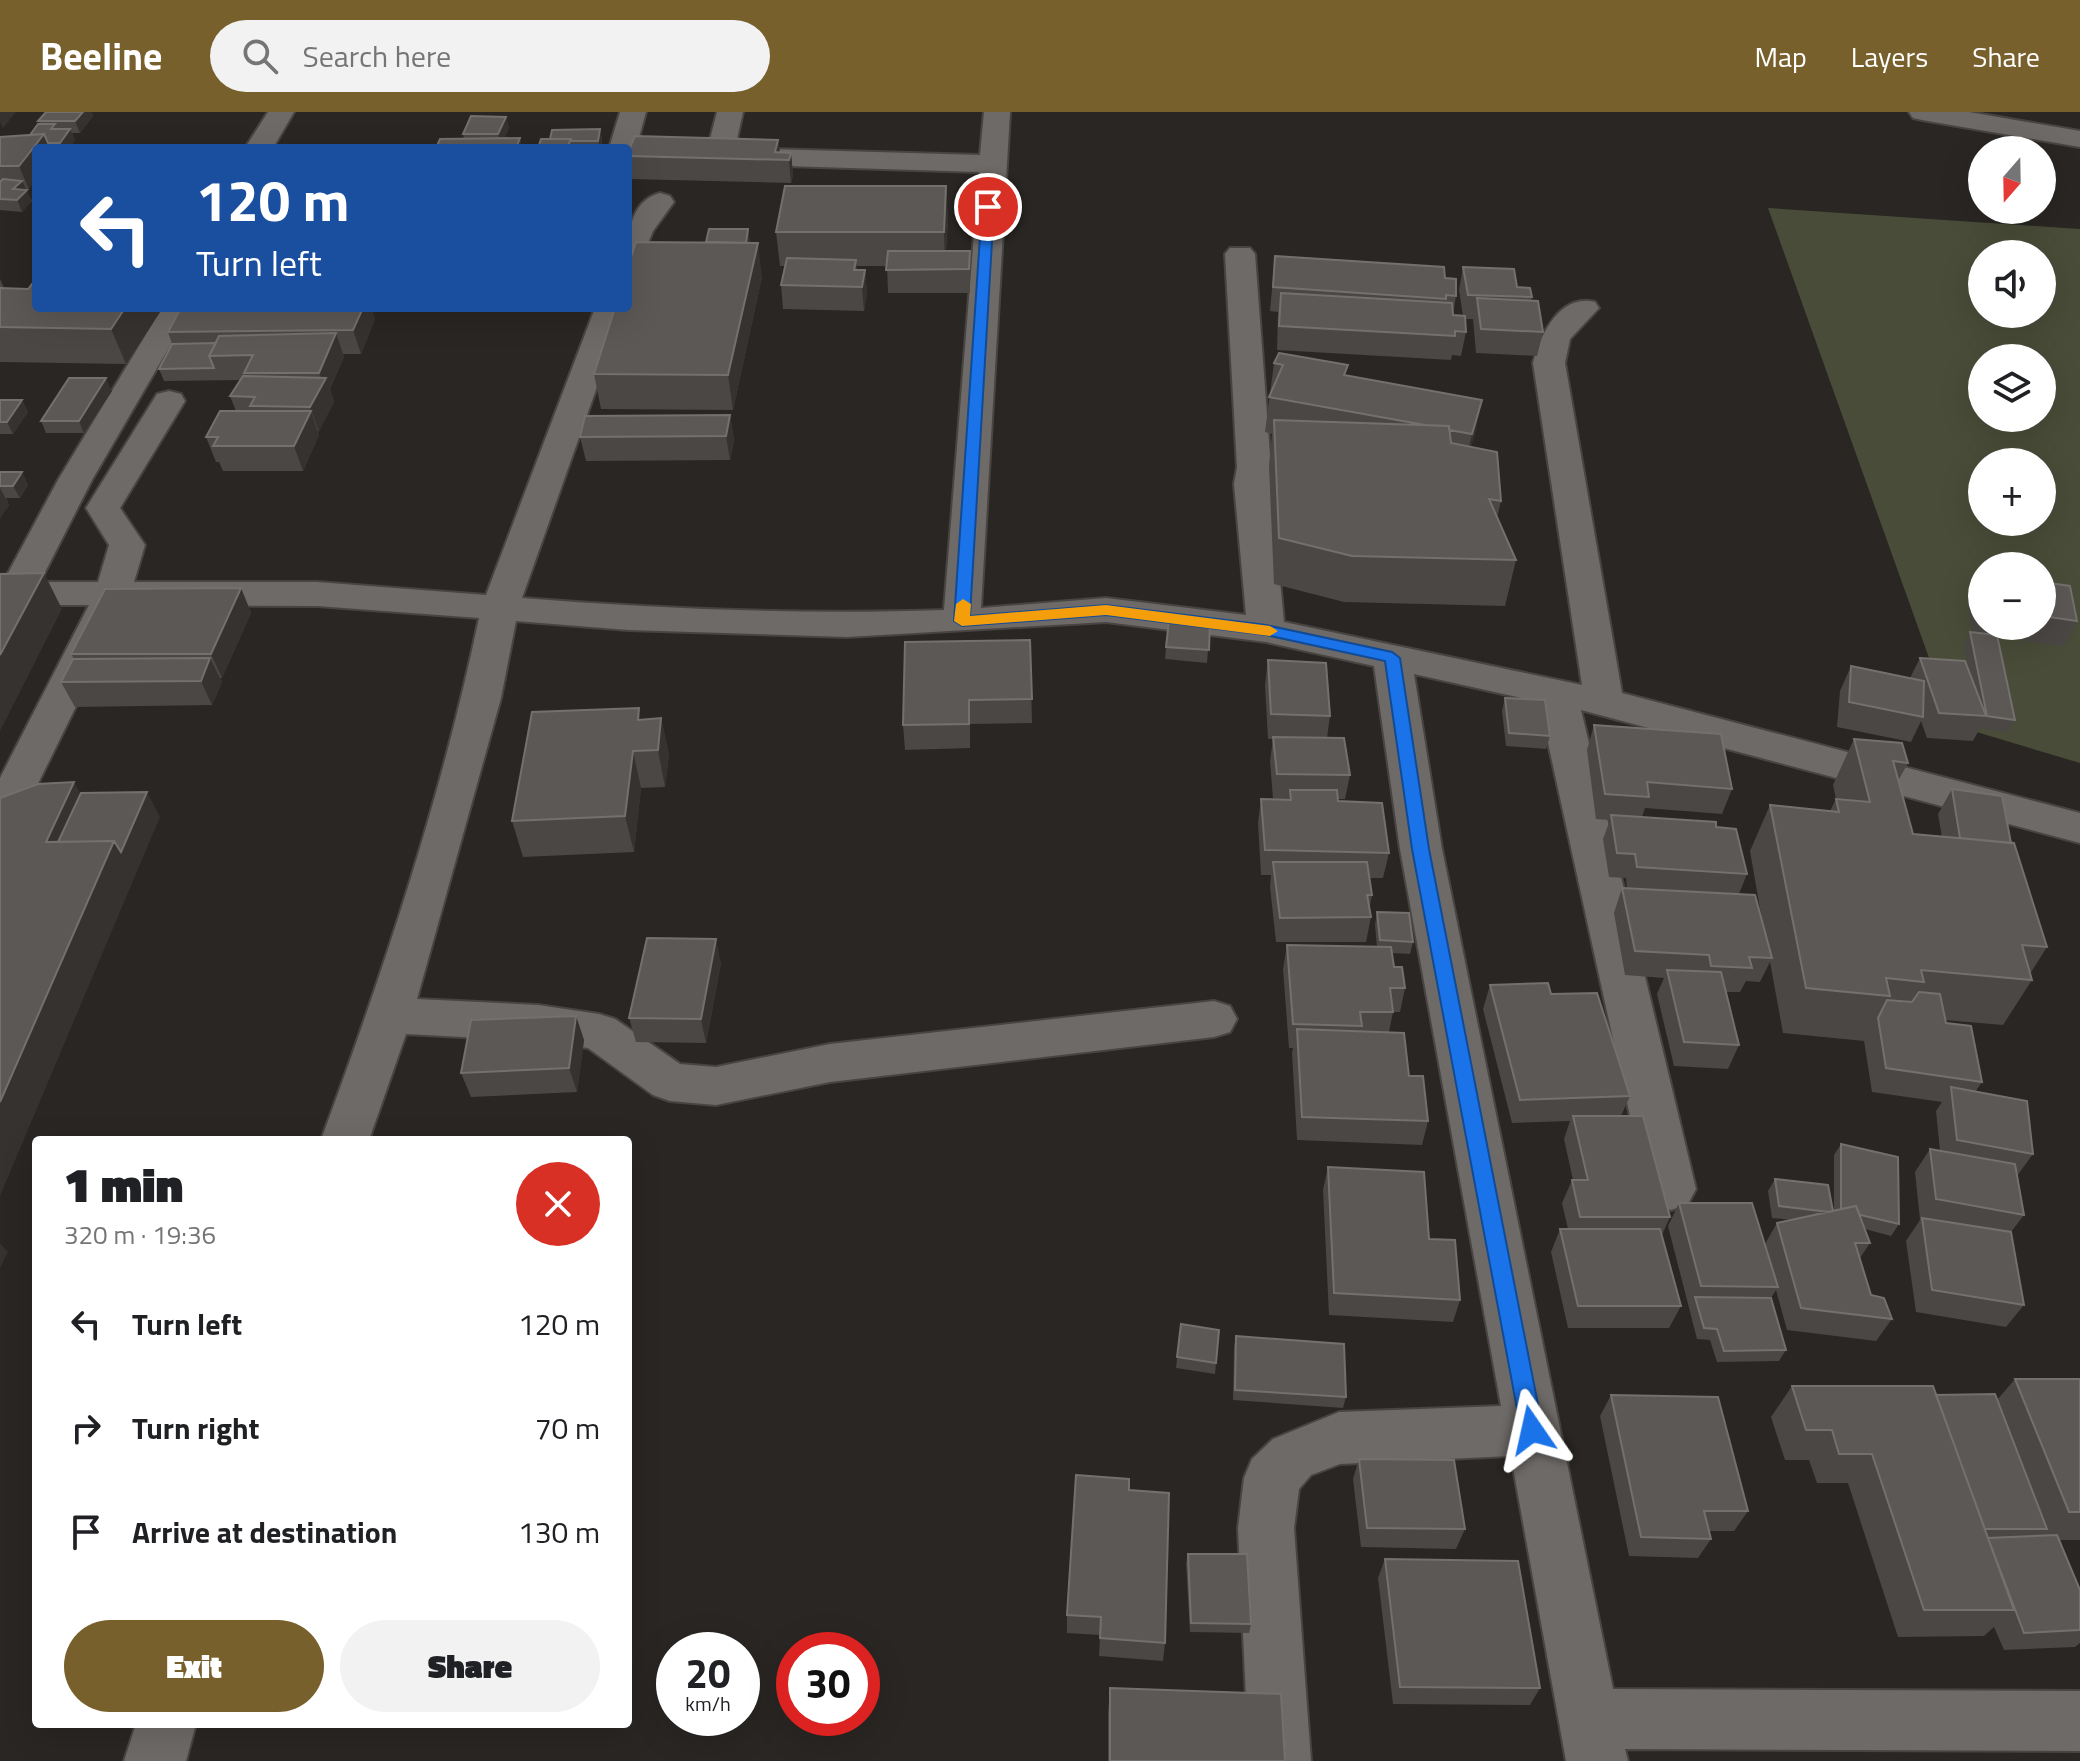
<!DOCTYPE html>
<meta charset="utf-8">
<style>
body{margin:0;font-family:"Titillium Web",sans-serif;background:#f2f2f2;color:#202124;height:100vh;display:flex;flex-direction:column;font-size:30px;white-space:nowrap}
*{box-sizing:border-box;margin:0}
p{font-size:26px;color:#757577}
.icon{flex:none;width:44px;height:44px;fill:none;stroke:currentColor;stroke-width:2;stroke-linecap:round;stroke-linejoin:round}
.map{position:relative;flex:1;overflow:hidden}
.details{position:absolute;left:32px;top:1024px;width:600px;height:592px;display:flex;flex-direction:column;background:#fff;border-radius:8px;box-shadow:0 8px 32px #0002}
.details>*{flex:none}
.banner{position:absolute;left:32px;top:32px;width:600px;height:168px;border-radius:8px;box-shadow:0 8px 32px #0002;background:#1a4fa0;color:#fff;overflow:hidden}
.needle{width:52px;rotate:200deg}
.controls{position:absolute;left:1968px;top:24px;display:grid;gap:16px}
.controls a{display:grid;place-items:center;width:88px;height:88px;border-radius:50%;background:#fff;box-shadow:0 8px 32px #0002;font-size:40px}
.speed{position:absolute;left:656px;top:1520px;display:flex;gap:16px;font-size:40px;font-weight:700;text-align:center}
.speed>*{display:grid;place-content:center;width:104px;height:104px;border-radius:50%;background:#fff;box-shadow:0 8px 32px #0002;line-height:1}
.speed small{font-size:20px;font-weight:400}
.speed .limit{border:12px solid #d22;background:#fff;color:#111}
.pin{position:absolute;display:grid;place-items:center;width:68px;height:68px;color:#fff;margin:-34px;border:4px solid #fff;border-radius:50%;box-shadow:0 2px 8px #0007}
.me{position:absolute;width:88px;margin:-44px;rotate:349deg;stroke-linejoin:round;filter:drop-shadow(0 0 6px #0008)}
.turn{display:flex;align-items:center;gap:28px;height:168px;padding:0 32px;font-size:36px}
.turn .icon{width:104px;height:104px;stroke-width:2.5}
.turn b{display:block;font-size:56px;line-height:68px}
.round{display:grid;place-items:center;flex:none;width:84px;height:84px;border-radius:42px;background:#f2f2f2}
.headline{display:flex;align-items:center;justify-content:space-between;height:136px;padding:0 32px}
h1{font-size:48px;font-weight:800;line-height:60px}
.action{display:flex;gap:16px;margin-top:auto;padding:16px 32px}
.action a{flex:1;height:92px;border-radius:48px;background:#78602c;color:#fff;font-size:32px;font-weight:800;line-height:92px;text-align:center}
.action a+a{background:#f2f2f2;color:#202124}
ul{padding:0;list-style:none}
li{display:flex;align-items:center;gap:24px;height:104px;padding:0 32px}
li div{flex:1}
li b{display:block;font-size:30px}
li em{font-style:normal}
header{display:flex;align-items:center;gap:48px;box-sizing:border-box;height:112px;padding:0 40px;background:#78602c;color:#fff}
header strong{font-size:38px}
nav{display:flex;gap:44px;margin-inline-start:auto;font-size:28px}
.search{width:560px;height:72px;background:#f2f2f2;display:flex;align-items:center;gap:20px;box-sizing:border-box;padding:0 28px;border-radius:44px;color:#757577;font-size:30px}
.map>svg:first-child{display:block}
</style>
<header>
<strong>Beeline</strong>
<div class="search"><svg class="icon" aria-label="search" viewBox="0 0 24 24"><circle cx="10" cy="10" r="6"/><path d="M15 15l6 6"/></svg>Search here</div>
<nav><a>Map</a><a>Layers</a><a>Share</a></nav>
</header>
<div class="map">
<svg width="2080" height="1649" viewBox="0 0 2080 1649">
<rect width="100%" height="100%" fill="#292623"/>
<!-- green -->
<path fill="#484c38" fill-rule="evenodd" d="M1768,96L2080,117V651L1953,613ZM1982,142H2042V202H1982ZM1982,246H2042V306H1982ZM1982,350H2042V410H1982ZM1982,454H2042V514H1982Z"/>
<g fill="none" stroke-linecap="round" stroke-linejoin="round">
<!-- minor casing -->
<g stroke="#474442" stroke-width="4">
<path id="minor" d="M268,0H294L273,36H245Z
M620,0H646L637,33L708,35L717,0H743L735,36L980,43L984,0H1010L981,496L1106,486L1246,503L1234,372L1237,355L1225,142L1230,136H1250L1255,142L1270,343L1327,339L1339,342L1344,349L1339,356L1270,364L1284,510L1582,573L1533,251C1540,223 1560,181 1595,190L1599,196L1570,227L1565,251L1622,581L2080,701V731L1581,598L1696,1077L1688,1092L1671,1098L1654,1092L1646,1077L1539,590L1414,562L1442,737L1613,1577L2080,1579V1639L1625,1637L1628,1649H1566L1511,1344L1340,1352L1311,1363L1299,1377L1294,1416L1311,1649H1249L1238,1416L1244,1366L1252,1347L1273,1327L1339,1300L1501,1294L1400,737L1374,554L1266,530L1106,510L847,525L628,518L516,509L501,586L417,887L538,893L599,902L615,907L680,952L716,955L830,932L1214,889L1230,894L1237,907L1230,920L1214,925L830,970L716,993L670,989L653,983L588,936L538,929L406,922L369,1028H321C384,858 442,683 479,506L317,494L126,493L21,706L15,716L0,721V666L89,493H46L0,500V476L58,368L162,196H192L92,368L40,470H98L109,433L86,396L157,282L169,279L181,282L185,289L120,396L145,433L134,470H317L486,483L595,196H625L522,486C663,497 803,503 944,498L979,60L628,49V36H609Z
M1909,0H1969L2080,19V35L1922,8L1913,6Z
M660,81L670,84L674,90L653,119L638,155L628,158C628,130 626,90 660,81Z
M136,1612H196L186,1649H124Z"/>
</g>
<!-- minor -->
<use href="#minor" fill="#6e6a67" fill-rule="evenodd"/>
</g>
<!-- wall -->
<path fill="#4a4744" d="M46,0H91L93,4L80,21H72L75,28L69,36H36L29,77H25L32,89L22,100L0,98V25L29,23L40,12L38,9Z
M506,5L509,16L504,26H520L522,36H436L464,27L463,22Z
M600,17L602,28L601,36H538L550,27Z
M778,28L780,40L791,41L793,63L791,71L630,67L628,56V40Z
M946,74L948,108L946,139H970V181H888L887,154H856L857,158H865L867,182L864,199L783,197L781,173L785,154H780L776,120Z
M748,117L750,131L762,165L733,298L601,297L594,262L706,130Z
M1275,144L1445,166L1456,184L1453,203L1463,204L1459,178L1463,155L1517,175L1532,185L1531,189L1543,220L1537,244L1476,241L1473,207H1465L1466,220L1461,244L1452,243L1451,248L1277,238L1278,200L1270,199Z
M0,167L4,176L125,196H158L160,200L126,252L0,250Z
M375,207L361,242H343L344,245L330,277L334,290L318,320L319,323L303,359H223L219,350H216L206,325L236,299L230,284L240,268L164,269L159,257L172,232L168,220Z
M1274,251L1482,288L1471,335L1501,389L1497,406L1516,448L1505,494L1344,490L1274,472L1269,354L1272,322L1265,320Z
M112,279L84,321H46L41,309Z
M0,288H22L28,300L13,322H0Z
M730,303L734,328L730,348L586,349L580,325Z
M0,360H22L28,373L20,386H6L9,393L0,406Z
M1979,461L1982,462V514H2042V470L2077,509L2064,534L1998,525L2015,608L2008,620L1980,616L1973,629L1927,626L1921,609L1911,630L1837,615L1840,579L1851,554L1910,566L1920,546L1969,559L1964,533L1970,520H1973L1967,486Z
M241,476L251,501L222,566H220L222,570L212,593L75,595L61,570L74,547L71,542Z
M1210,511L1207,551L1165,547L1166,535Z
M1030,528L1032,611L970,612V636L905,638L903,613Z
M1268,548L1330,604L1327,626L1350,663L1345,687H1338V689L1389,741L1383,766H1370L1372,783L1369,798L1371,805L1366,830H1276L1270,775L1271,763H1261L1258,711L1261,687H1289H1273L1270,649L1273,627H1268L1265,573Z
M1505,586L1550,624L1546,637L1506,634L1502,599Z
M661,606L669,643L665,675L641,676L634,740L523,745L512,709L642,608Z
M1594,613L1732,677L1722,702L1645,696L1642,705L1716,715L1747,762L1739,782L1763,814L1750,739L1770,693L1830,699L1836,687L1833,673L1854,627L1908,651L1898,669L1913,722L1942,725L1938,702L1952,677L2011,731L2047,835L2030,862L2032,868L2003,913L1945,908L1982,970L1975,980L2033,1042L2017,1064L2024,1103L2011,1120L2024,1193L2006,1215L1916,1200L1906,1129L1920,1108L1915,1060L1930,1037L1940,1039L1936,999L1942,990L1872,980L1864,929L1783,921L1770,850L1760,870L1746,869L1740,880H1726L1739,933L1728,957L1674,954L1657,882L1664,866L1625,863L1614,801L1622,776H1627L1626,766L1609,765L1603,727L1610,708L1596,707L1587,638Z
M1377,800L1413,830L1410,842L1392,841L1394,855L1405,876L1400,900H1393L1389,920L1428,1009L1422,1033L1297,1028L1292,941L1293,936H1289L1283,857L1287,833L1377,835L1375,813Z
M721,851L706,931L636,930L629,906Z
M1490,873L1551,882L1630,984L1621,1004L1670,1105L1662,1123L1681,1194L1669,1216H1568L1551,1140L1560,1117H1568L1562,1091L1572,1068H1573L1564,1027L1570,1009L1512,1011L1483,897Z
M576,904L584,928L577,980L471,985L461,961Z
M1841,1032L1899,1112L1891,1124L1865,1117L1870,1131L1860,1146L1871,1183L1892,1207L1876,1229L1787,1218L1776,1178L1771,1186L1786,1238L1779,1249L1717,1250L1710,1228L1697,1227L1668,1114L1679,1091L1765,1132L1777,1111L1792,1108L1772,1106L1768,1079L1775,1067L1834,1099V1043Z
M1328,1055L1429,1127L1460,1188L1453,1210L1329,1203L1323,1078Z
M1181,1212L1216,1251L1215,1262L1176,1256Z
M1236,1224L1346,1285L1343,1296L1233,1288L1234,1235Z
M2015,1267H2080V1428H2059L2080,1478V1531L2075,1535L2004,1538L1994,1515L1984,1524L1898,1525L1848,1371H1817L1809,1348H1785L1771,1305L1792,1274L1936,1283L1997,1288Z
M1611,1283L1748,1399L1734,1419H1709L1711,1427L1698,1446L1629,1444L1600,1304Z
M1359,1347L1465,1417L1456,1437L1361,1435L1353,1367Z
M1129,1378L1165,1531L1163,1549L1099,1544L1100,1523L1067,1521V1503Z
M1188,1442L1251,1512L1249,1521L1190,1520L1186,1451Z
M1385,1447L1540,1576L1530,1593L1393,1592L1378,1466Z
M1110,1576L1285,1649H1108V1601Z"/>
<!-- shaded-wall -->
<path fill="#36322f" d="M0,0H16L3,16L0,10Z
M83,0H91L93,4L80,21L75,9Z
M506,5L509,16L500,34L498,22Z
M70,17L75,28L69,36H61L60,31Z
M600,17L602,28L601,36H600L598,29Z
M44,22L50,36H36V68L29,77L19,54Z
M520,26L522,36H516Z
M778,28L781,48L775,40Z
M791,41L793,63L791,71L789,48Z
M22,69L32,89L22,100L13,77Z
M946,74L948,108L945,154L944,120Z
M748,117L750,129L746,148L745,136Z
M758,131L762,165L733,298L728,263Z
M865,158L867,182L864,199L862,175Z
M125,196H158L160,200L126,252L111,217Z
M363,196H372L375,207L361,242L353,218Z
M336,221L344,245L330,277L334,290L319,320L310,295L323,272L319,261Z
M106,266L112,279L84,321L79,309Z
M22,288L28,300L13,322L7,310Z
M1482,288L1475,323L1464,357L1472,322Z
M311,299L319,323L303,359L294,334Z
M730,303L734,328L730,348L726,324Z
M22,360L28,373L20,386L13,374Z
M0,376L9,393L0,406Z
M44,461L62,497L0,619V543Z
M241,476L251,501L222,566L211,542Z
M210,546L222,570L212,593L201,569Z
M661,606L669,643L665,675L658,638Z
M633,639L641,676L634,740L625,704Z
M74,670L94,706L79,741L46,730Z
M147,680L160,705L0,1084V990L114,729Z
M716,827L721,851L706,931L701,907Z
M576,904L584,928L577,980L569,956Z
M0,1131L8,1140L0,1156Z"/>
<!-- building -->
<path fill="#5c5856" stroke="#73706d" stroke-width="2" d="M46,0H83L75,9H38Z
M471,4L506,5L498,22H463Z
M38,12H55L51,17H70L60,31H48L44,22L30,23Z
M600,17L598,29H571V27H550L552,18Z
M44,22L19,54H0V25Z
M635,24L778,28L775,40L791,41L789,48L628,44V40Z
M520,26L516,36H436L440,27Z
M541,27H571L567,36H538Z
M3,67L22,69L13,77L27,78L17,88L0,87V70Z
M785,74H946L944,120H776Z
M709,117H748L746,131L706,130Z
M636,130L758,131L728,263L594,262L615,196H628V154Z
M888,139H970L969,157L886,158Z
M1275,144L1444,155L1445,166L1456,167V184L1446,183V187L1273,175Z
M787,146L856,148L854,158H865L862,175L781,173Z
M1463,155L1514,157L1517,175L1530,176L1532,185L1468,183Z
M36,167V196H125L111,217L0,215V176L28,177Z
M1281,181L1452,191L1453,203L1465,204L1466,220L1455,219V224L1279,214Z
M1477,186L1538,189L1543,220L1481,217Z
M181,196H363L353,218L168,220Z
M336,221L319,261H244L253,243L209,244L219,224Z
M216,231L209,244L214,256L159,257L172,232Z
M1279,241L1348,253L1344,263L1482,288L1472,322L1449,318V314L1425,313L1269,285L1283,253L1274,251Z
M243,264L326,266L310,295L250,294L255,285L230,284Z
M69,266H106L79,309H41Z
M0,288H22L7,310H0Z
M220,299H311L294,334H213L218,325H206Z
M730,303L726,324L580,325L585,304Z
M1274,308L1449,314L1451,331L1497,340L1501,389L1489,387L1516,448L1352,444L1279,426Z
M0,360H22L13,374H0Z
M44,461L0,543V462Z
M2042,470L2070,474L2077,509L2042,504Z
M241,476L211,542H71L105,477Z
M1169,508L1210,511L1209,538L1166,535Z
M1970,520L1997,523L2015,608L1987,604Z
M1030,528L1032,587L969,588V612L903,613L905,530Z
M210,546L201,569L61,570L73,547Z
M1920,546L1965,549L1986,604L1939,601Z
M1268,548L1326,551L1330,604L1271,602Z
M1851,554L1924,569L1923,605L1849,590Z
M1505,586L1545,588L1550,624L1509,621Z
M639,596L638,608L661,606L658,638L633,639L625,704L512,709L532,600Z
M1594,613L1721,622L1732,677L1647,670L1649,685L1605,682Z
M1273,625L1344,626L1350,663L1277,662Z
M1854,627L1902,631L1908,651L1893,649L1913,722L2014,731L2047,835L2022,833L2032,868L1921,858L1924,870L1886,866L1890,884L1806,876L1770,693L1839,700L1836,687L1870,690Z
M74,670L46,730L114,729L0,990V686L38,672Z
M1952,677L2002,684L2011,731L1960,726Z
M1290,678H1337L1338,689L1382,691L1389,741L1265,738L1261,687L1291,688Z
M147,680L121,740L114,729L58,730L81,681Z
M1611,703L1716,710V715L1736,717L1747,762L1637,755L1635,742L1617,741Z
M1273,750H1367L1372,783H1367L1371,805L1280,806Z
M1622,776L1755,783L1772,846L1749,845L1752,856L1711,854L1709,843L1635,839Z
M1377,800L1409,801L1413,830L1380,828Z
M647,826L716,827L701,907L629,906Z
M1287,833L1391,835L1394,855H1402L1405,876H1390L1393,900H1360L1362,914L1293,912Z
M1667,858L1721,860L1739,933L1684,930Z
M1548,871L1551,882L1597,881L1630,984L1520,988L1490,873Z
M1919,880L1940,882L1946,911L1971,914L1982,970L1886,956L1878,906L1887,888L1912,890Z
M576,904L569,956L461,961L471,908Z
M1297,917L1404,921L1409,964H1423L1428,1009L1302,1005Z
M1951,975L2027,989L2033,1042L1957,1028Z
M1573,1004H1643L1670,1105H1580L1572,1068H1588Z
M1841,1032L1898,1045L1899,1112L1860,1103L1856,1094L1841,1097Z
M1930,1037L2015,1052L2024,1103L1936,1087Z
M1328,1055L1424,1060L1429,1127L1455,1128L1460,1188L1334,1181Z
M1775,1067L1828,1073L1833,1099L1829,1100L1779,1094Z
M1679,1091H1752L1778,1175L1701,1174Z
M1856,1094L1870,1131H1855L1871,1183L1884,1186L1892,1207L1801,1196L1777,1111Z
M1922,1106L2011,1120L2024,1193L1932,1178Z
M1560,1117H1660L1681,1194H1578Z
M1695,1185L1771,1186L1786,1238L1724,1239L1717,1217L1704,1216Z
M1181,1212L1219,1218L1216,1251L1177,1245Z
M1236,1224L1344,1232L1346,1285L1235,1278Z
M2015,1267H2080V1400H2069Z
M1792,1274H1933L2014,1498H1924L1872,1342H1839L1832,1318H1806Z
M1995,1282L2047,1417H1985L1936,1283Z
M1611,1283L1718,1285L1748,1399H1704L1711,1427L1641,1425Z
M1359,1347L1454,1348L1465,1417L1367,1416Z
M1076,1363L1129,1367V1378L1169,1381L1165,1531L1100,1526L1101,1505L1067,1503Z
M2057,1423L2080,1478V1518L2024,1521L1988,1426Z
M1188,1442H1247L1251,1512L1191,1511Z
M1385,1447L1518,1449L1540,1576L1400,1575Z
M1110,1576L1281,1582L1285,1649H1110Z"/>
<!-- route -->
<path fill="#1a73e8" stroke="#114b97" stroke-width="2" d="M988,91L994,95L970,504L1106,493L1266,513L1392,540L1400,546L1429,737L1543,1318L1540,1326L1532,1329L1524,1326L1521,1318L1412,737L1385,549L1266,523L1106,503L962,514L954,509L982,95Z"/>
<!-- slow -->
<path fill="#f59e0b" d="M963,487L971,492L970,504L1106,493L1270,514L1278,519L1270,524L1106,503L962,514L954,509L956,492Z"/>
</svg>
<div class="controls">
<a><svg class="needle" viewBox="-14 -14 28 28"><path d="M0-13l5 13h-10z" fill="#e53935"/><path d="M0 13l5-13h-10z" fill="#757577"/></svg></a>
<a><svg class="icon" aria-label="sound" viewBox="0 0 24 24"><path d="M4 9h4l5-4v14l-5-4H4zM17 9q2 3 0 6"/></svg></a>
<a><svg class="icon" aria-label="layers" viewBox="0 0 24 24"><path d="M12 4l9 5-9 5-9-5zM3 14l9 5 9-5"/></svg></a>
<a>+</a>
<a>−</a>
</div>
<div class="speed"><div>20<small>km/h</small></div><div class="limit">30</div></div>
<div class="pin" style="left:988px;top:95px;background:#d93025"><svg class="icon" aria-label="arrive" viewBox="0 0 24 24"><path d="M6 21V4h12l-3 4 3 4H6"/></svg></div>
<svg class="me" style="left:1532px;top:1318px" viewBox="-20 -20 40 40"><path d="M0-17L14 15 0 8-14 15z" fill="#1a73e8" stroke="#fff" stroke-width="4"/></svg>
<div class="banner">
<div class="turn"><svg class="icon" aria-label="left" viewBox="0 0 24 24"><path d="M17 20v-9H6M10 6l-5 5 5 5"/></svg><div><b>120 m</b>Turn left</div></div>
</div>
<section class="details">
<div class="headline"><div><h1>1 min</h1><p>320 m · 19:36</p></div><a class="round" style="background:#d93025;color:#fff"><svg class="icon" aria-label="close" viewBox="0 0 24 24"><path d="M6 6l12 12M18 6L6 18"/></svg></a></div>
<ul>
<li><svg class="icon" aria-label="left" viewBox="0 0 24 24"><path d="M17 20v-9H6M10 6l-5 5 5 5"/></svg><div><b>Turn left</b></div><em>120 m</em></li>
<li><svg class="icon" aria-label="right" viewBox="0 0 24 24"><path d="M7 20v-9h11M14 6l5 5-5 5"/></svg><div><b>Turn right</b></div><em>70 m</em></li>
<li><svg class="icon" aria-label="arrive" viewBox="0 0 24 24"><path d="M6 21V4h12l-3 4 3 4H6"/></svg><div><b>Arrive at destination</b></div><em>130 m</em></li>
</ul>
<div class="action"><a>Exit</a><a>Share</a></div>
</section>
</div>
